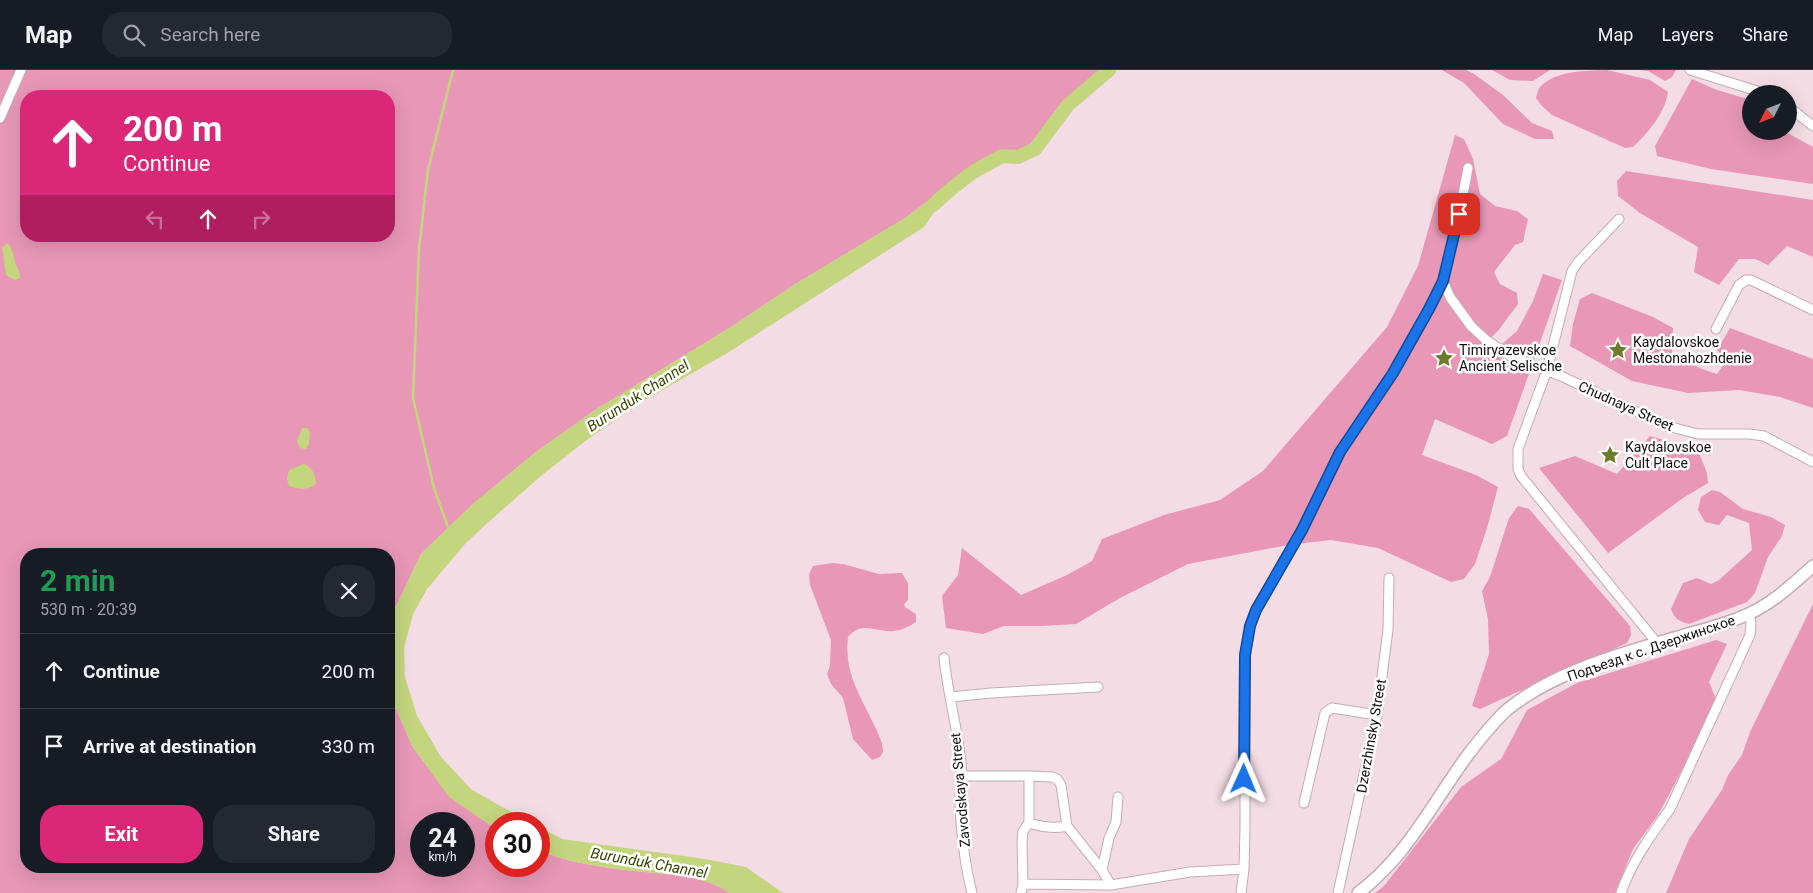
<!DOCTYPE html>
<meta charset="utf-8">
<style>
body{margin:0;font-family:Roboto,sans-serif;background:#242831;color:#f1f3f6;height:100vh;display:flex;flex-direction:column;font-size:19px;white-space:nowrap}
*{box-sizing:border-box;margin:0}
p{font-size:16px;color:#9ea1a6}
.icon{flex:none;width:28px;height:28px;fill:none;stroke:currentColor;stroke-width:2;stroke-linecap:round;stroke-linejoin:round}
.map{position:relative;flex:1;overflow:hidden}
.details{position:absolute;left:20px;top:478px;width:375px;height:325px;display:flex;flex-direction:column;background:#171b24;border-radius:20px;box-shadow:0 5px 20px #0002}
.details>*{flex:none}
.banner{position:absolute;left:20px;top:20px;width:375px;height:152px;border-radius:20px;box-shadow:0 5px 20px #0002;background:#db2777;color:#fff;overflow:hidden}
.needle{width:32px;rotate:228deg}
.tools{position:absolute;left:1742px;top:15px;display:grid;gap:10px}
.tools a{display:grid;place-items:center;width:55px;height:55px;border-radius:50%;background:#171b24;box-shadow:0 5px 20px #0002;font-size:25px}
.speed{position:absolute;left:410px;top:742px;display:flex;gap:10px;font-size:25px;font-weight:700;text-align:center}
.speed>*{display:grid;place-content:center;width:65px;height:65px;border-radius:50%;background:#171b24;box-shadow:0 5px 20px #0002;line-height:1}
.speed small{font-size:12px;font-weight:400}
.speed .limit{border:8px solid #d22;background:#fff;color:#111}
.pin{position:absolute;display:grid;place-items:center;width:42px;height:42px;color:#fff;margin:-21px;border-radius:10px;box-shadow:0 2px 8px #0006}
.me{position:absolute;width:55px;margin:-28px;rotate:1deg;stroke-linejoin:round;filter:drop-shadow(0 0 4px #0008)}
.turn{display:flex;align-items:center;gap:18px;height:105px;padding:0 20px;font-size:22px}
.turn .icon{width:65px;height:65px;stroke-width:2.5}
.turn b{display:block;font-size:35px;line-height:42px}
.lanes{display:flex;align-items:center;height:48px;padding:0 20px;background:#0003;justify-content:center;gap:25px;direction:ltr}
.lanes .off{opacity:.35}
.round{display:grid;place-items:center;flex:none;width:52px;height:52px;border-radius:20px;background:#242831}
.summary{display:flex;align-items:center;justify-content:space-between;height:85px;padding:0 20px}
h1{font-size:30px;font-weight:700;line-height:38px;color:#1e9e55}
.action{display:flex;gap:10px;margin-top:auto;padding:10px 20px}
.action a{flex:1;height:58px;border-radius:20px;background:#db2777;color:#fff;font-size:20px;font-weight:700;line-height:58px;text-align:center}
.action a+a{background:#242831;color:#f1f3f6}
ul{padding:0;list-style:none}
li{display:flex;align-items:center;gap:15px;height:75px;padding:0 20px;border-top:1px solid #363941}
li div{flex:1}
li b{display:block;font-size:19px}
li em{font-style:normal}
header{display:flex;align-items:center;gap:30px;box-sizing:border-box;height:70px;padding:0 25px;background:#171b24;border-bottom:1px solid #363941}
header strong{font-size:24px}
nav{display:flex;gap:28px;margin-inline-start:auto;font-size:18px}
.search{width:350px;height:45px;background:#242831;display:flex;align-items:center;gap:12px;box-sizing:border-box;padding:0 18px;border-radius:20px;color:#9ea1a6;font-size:19px}
.map>svg:first-child{display:block}
</style>
<header>
<strong>Map</strong>
<div class="search"><svg class="icon" aria-label="search" viewBox="0 0 24 24"><circle cx="10" cy="10" r="6"/><path d="M15 15l6 6"/></svg>Search here</div>
<nav><a>Map</a><a>Layers</a><a>Share</a></nav>
</header>
<div class="map">
<svg width="1813" height="823" viewBox="0 0 1813 823">
<rect width="100%" height="100%" fill="#f3dce4"/>
<!-- green -->
<path fill="#e897b7" fill-rule="evenodd" d="M0,0H1109L1068,35L1035,79L1018,87L1002,86L973,102L947,123L928,131L905,148L794,215L731,257L595,340L536,382L474,433L421,484L389,551V484H26V796H389V622L412,676L449,726L496,759V796H539V780C566,793 614,799 645,802C674,805 705,806 730,823H0ZM26,26H389V166H26ZM421,754H464V796H421Z
M1442,0H1466L1474,4L1503,25L1532,53L1552,61L1554,69H1535L1503,54L1464,13Z
M1492,0H1550L1533,11L1510,10Z
M1607,0L1650,10L1668,22C1665,43 1648,63 1633,77L1625,78L1552,45L1542,36L1536,28C1537,25 1538,19 1540,17C1556,0 1586,1 1607,0Z
M1639,0H1676L1672,7L1665,11L1648,1Z
M1692,9L1717,20L1751,30V61H1784L1813,77V114L1711,99L1657,86L1655,76Z
M1455,65L1464,69L1473,89L1480,124L1495,136L1517,141L1528,149L1523,172L1515,175L1494,202L1500,214L1517,223L1518,234L1498,261L1484,274V280L1489,285L1517,261L1533,231L1543,204L1562,210L1507,366L1492,374L1435,349L1422,385L1476,405L1498,417L1487,458L1475,494L1464,509L1451,512L1378,478L1331,470L1288,475L1188,494L1120,528L1076,554L1042,556H1004L983,564L946,558L942,526L958,505L962,478L1021,525L1067,505L1092,491L1102,469L1164,445L1220,430L1263,401L1387,257L1418,196Z
M1626,101L1813,130V187L1787,176L1768,195L1755,189H1739L1719,215L1694,202L1698,177L1640,143L1618,126L1617,111Z
M1592,223L1653,247L1673,258L1672,284L1702,299L1717,304L1726,291L1717,280L1730,258L1813,289V338L1780,327L1739,320L1688,323L1632,311L1570,276L1573,254L1580,229Z
M1650,366L1698,380L1707,403L1708,413L1683,428L1608,483L1539,398L1575,386L1617,404Z
M1712,420L1720,422L1743,439L1771,447L1785,455L1782,466L1768,487L1755,523L1747,532L1689,554C1678,551 1675,549 1671,539L1683,513L1697,508L1711,514L1719,510L1752,480L1749,453L1727,445L1719,455L1705,452L1698,440L1701,427Z
M1518,436L1529,439L1630,556L1631,565L1627,573L1480,639L1472,636L1489,584L1488,549L1482,521L1490,507L1509,448Z
M833,493L843,494L879,504L902,503L908,513V530L904,534L905,537L916,544V552C908,557 902,560 894,561C875,563 863,550 848,567C843,610 868,635 882,673L883,682L880,687L872,690L853,669L843,628L831,614L827,604L830,596L831,570L810,515L809,504L813,496Z
M1813,534V823H1666L1689,769L1722,720L1728,705L1742,685L1750,662Z
M1716,570L1727,574L1709,612L1716,629L1700,667L1658,745L1633,779L1615,823H1375L1384,816L1461,717L1501,689L1527,640L1577,613Z"/>
<!-- water -->
<path fill="#c3d57d" d="M947,123L924,157L729,282L640,333L588,369L542,405L484,456L465,474L427,519L413,544L404,578L405,607L417,646L441,687L472,720L533,754H496V759L449,727L412,676L389,622V551L421,484L474,433L536,382L595,340L731,257L794,215L905,148L928,131Z
M8,173C13,180 13,185 15,192C17,198 20,201 20,208L15,210L6,205L2,177Z
M302,358H307L310,362L309,374L306,379L300,378L297,371Z
M303,394C313,397 315,404 316,414C306,421 299,419 289,416L287,409L289,400Z
M539,757L562,769L705,789L746,797L783,823H730C705,806 674,805 645,802C614,799 566,793 539,780Z"/>
<g fill="none" stroke-linecap="round" stroke-linejoin="round">
<!-- stream -->
<path stroke="#c3d57d" stroke-width="2.5" d="M449,460L434,418L413,328L419,179L428,100L453,0"/>
<!-- river -->
<path stroke="#c3d57d" stroke-width="14" d="M933,135L951,119L973,102L1002,86L1018,87L1035,79L1068,35L1109,0"/>
<!-- minor casing -->
<g stroke="#c3acb4" stroke-width="11">
<path id="minor" d="M1690,0L1767,24
M1789,37L1813,56
M0,48L21,0
M1619,149L1578,192L1572,201L1547,300L1518,379V399L1521,406L1657,573
M1443,211L1450,227L1471,256L1486,270L1512,287L1561,306L1667,356L1698,364H1749L1764,366L1813,392
M1716,259L1739,215L1746,210H1751L1813,240
M944,588C948,627 960,666 962,705C962,713 960,721 960,728C960,756 965,796 972,823
M951,627L991,623L1098,617
M962,706H1029L1052,707L1057,709L1061,715L1067,756L1102,800L1111,815
M1304,733L1325,643L1332,638L1377,645
M1029,753C1042,757 1053,759 1067,756
M1102,800L1109,768L1116,752L1118,727
M1023,814L1111,815L1190,802L1244,799
M1021,823L1023,814L1022,771L1023,761L1029,753V706
M1241,823L1244,799L1245,759V585L1250,556L1256,540L1302,460L1340,382L1393,303L1429,239L1443,211L1456,162L1468,98
M1338,823L1377,645L1388,560L1389,508
M1621,823C1631,793 1651,765 1670,739L1750,565L1751,552L1749,544"/>
</g>
<!-- tertiary casing -->
<g stroke="#c3acb4" stroke-width="14">
<path id="tertiary" d="M1358,823C1408,786 1434,730 1470,682C1482,667 1494,651 1508,639C1554,602 1622,583 1678,567C1698,561 1719,556 1739,548C1767,538 1791,516 1813,496"/>
</g>
<!-- minor -->
<use href="#minor" stroke="#fff" stroke-width="9"/>
<!-- tertiary -->
<use href="#tertiary" stroke="#fff" stroke-width="11"/>
</g>
<g fill="none" stroke-linecap="round" stroke-linejoin="round">
<!-- route casing -->
<g stroke="#114b97" stroke-width="12">
<path id="route" d="M1244,709L1245,585L1250,556L1256,540L1302,460L1340,382L1393,303L1429,239L1443,211L1459,144"/>
</g>
<!-- route -->
<use href="#route" stroke="#1a73e8" stroke-width="9"/>
</g>
<!-- icons -->
<defs>
<g id="sight-bare" transform="scale(1.5)"><path d="M0-6L1.8-2.2L6-1.7L2.9 1.2L3.7 5.4L0 3.3L-3.7 5.4L-2.9 1.2L-6-1.7L-1.8-2.2Z" fill="#6d7c29" stroke="#fff" stroke-width="2.5" paint-order="stroke"/></g>
</defs>
<g fill-rule="evenodd">
<use href="#sight-bare" x="1618" y="280"/>
<use href="#sight-bare" x="1444" y="288"/>
<use href="#sight-bare" x="1610" y="385"/>
</g>
<g text-anchor="middle" dominant-baseline="central" stroke-width="5" stroke-linejoin="round" paint-order="stroke">
<!-- poi labels -->
<g font-size="14" fill="#130b0e" stroke="#fff" text-anchor="start">
<text x="1633" y="272">Kaydalovskoe<tspan x="1633" dy="16">Mestonahozhdenie</tspan></text>
<text x="1459" y="280">Timiryazevskoe<tspan x="1459" dy="16">Ancient Selische</tspan></text>
<text x="1625" y="377">Kaydalovskoe<tspan x="1625" dy="16">Cult Place</tspan></text>
</g>
<!-- street labels -->
<g font-size="14" fill="#130b0e" stroke="#fff">
<text transform="translate(1626 336) rotate(24)">Chudnaya Street</text>
<text transform="translate(1651 578) rotate(-19)">Подъезд к с. Дзержинское</text>
<text transform="translate(1371 666) rotate(-80)">Dzerzhinsky Street</text>
<text transform="translate(960 720) rotate(-95)">Zavodskaya Street</text>
</g>
<!-- water labels -->
<g font-size="15" font-style="italic" fill="#3b4500" stroke="#fff">
<text transform="translate(638 326) rotate(-33)">Burunduk Channel</text>
<text transform="translate(649 793) rotate(10)">Burunduk Channel</text>
</g>
</g>
</svg>
<div class="tools">
<a><svg class="needle" viewBox="-14 -14 28 28"><path d="M0-13l5 13h-10z" fill="#e53935"/><path d="M0 13l5-13h-10z" fill="#9ea1a6"/></svg></a>
</div>
<div class="speed"><div>24<small>km/h</small></div><div class="limit">30</div></div>
<div class="pin" style="left:1459px;top:144px;background:#d93025"><svg class="icon" aria-label="arrive" viewBox="0 0 24 24"><path d="M6 21V4h12l-3 4 3 4H6"/></svg></div>
<svg class="me" style="left:1244px;top:709px" viewBox="-20 -20 40 40"><path d="M0-17L14 15 0 8-14 15z" fill="#1a73e8" stroke="#fff" stroke-width="4"/></svg>
<div class="banner">
<div class="turn"><svg class="icon" aria-label="ahead" viewBox="0 0 24 24"><path d="M12 20V5M6 11l6-6 6 6"/></svg><div><b>200 m</b>Continue</div></div>
<div class="lanes"><svg class="icon off" aria-label="left" viewBox="0 0 24 24"><path d="M17 20v-9H6M10 6l-5 5 5 5"/></svg><svg class="icon" aria-label="ahead" viewBox="0 0 24 24"><path d="M12 20V5M6 11l6-6 6 6"/></svg><svg class="icon off" aria-label="right" viewBox="0 0 24 24"><path d="M7 20v-9h11M14 6l5 5-5 5"/></svg></div>
</div>
<section class="details">
<div class="summary"><div><h1>2 min</h1><p>530 m · 20:39</p></div><a class="round"><svg class="icon" aria-label="close" viewBox="0 0 24 24"><path d="M6 6l12 12M18 6L6 18"/></svg></a></div>
<ul>
<li><svg class="icon" aria-label="ahead" viewBox="0 0 24 24"><path d="M12 20V5M6 11l6-6 6 6"/></svg><div><b>Continue</b></div><em>200 m</em></li>
<li><svg class="icon" aria-label="arrive" viewBox="0 0 24 24"><path d="M6 21V4h12l-3 4 3 4H6"/></svg><div><b>Arrive at destination</b></div><em>330 m</em></li>
</ul>
<div class="action"><a>Exit</a><a>Share</a></div>
</section>
</div>
